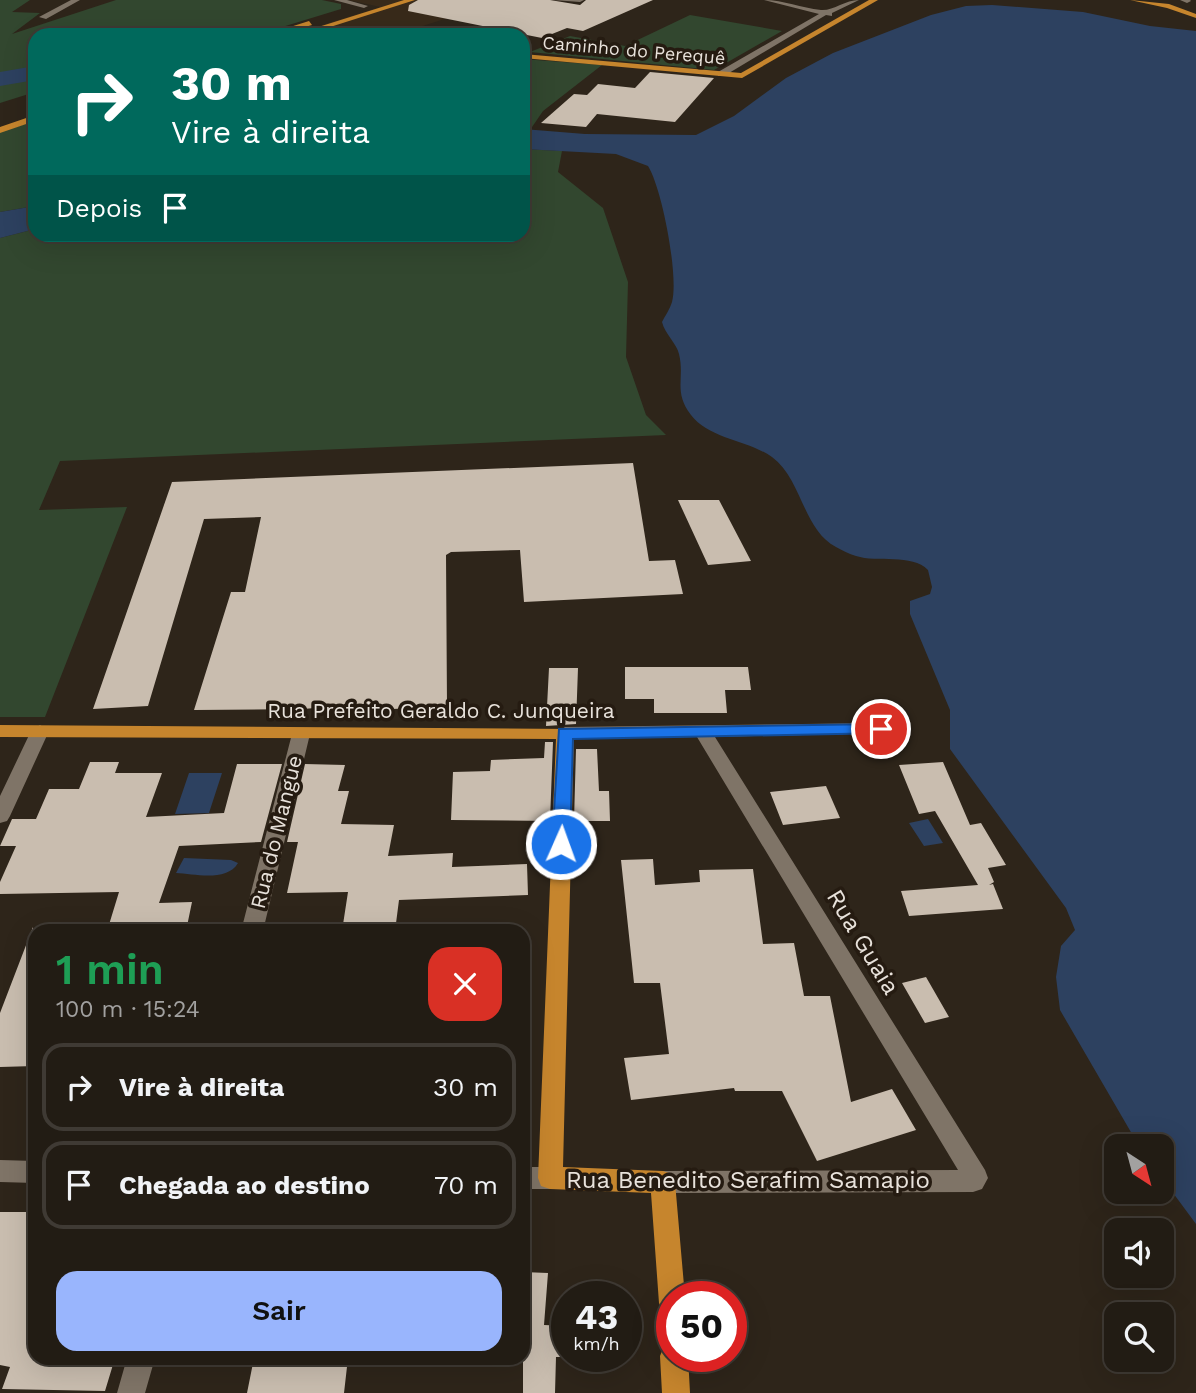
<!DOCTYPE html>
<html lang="pt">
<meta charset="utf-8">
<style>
body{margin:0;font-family:"Work Sans",sans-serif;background:#2e2922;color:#f1f3f6;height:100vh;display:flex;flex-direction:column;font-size:26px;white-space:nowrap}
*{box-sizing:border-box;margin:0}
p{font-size:23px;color:#a2a1a0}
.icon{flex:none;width:38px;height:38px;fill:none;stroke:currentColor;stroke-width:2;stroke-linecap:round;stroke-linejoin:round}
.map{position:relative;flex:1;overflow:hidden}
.panel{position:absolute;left:28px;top:924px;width:502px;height:441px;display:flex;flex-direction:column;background:#221c14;border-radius:21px;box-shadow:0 7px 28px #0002,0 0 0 2px #3f3a34}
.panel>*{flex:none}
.guide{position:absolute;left:28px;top:28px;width:502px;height:214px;border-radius:21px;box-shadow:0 7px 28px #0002,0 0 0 2px #3f3a34;background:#00695c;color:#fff;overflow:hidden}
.needle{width:46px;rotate:144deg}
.buttons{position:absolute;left:1104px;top:1134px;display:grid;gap:14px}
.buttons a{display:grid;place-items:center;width:70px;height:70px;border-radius:14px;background:#221c14;box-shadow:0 7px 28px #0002,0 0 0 2px #3f3a34;font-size:35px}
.speed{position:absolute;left:551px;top:1281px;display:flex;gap:14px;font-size:35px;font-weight:700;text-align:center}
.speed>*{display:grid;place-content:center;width:91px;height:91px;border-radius:50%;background:#221c14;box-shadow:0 7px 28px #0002,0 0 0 2px #3f3a34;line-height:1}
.speed small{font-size:18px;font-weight:400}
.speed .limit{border:10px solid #d22;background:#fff;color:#111}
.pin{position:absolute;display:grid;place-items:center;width:60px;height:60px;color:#fff;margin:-30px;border:4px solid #fff;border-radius:50%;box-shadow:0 2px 7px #0007}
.me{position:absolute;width:77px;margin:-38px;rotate:2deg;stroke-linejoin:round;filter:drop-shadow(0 0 5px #0008)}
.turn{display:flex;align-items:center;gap:24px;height:147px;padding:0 28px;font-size:32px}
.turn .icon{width:91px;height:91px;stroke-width:2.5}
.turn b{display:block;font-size:49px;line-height:60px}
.then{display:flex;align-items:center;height:66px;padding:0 28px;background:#0003;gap:14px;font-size:26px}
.round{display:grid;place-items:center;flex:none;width:74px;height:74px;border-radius:21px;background:#2e2922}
.summary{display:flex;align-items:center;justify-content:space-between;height:119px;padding:0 28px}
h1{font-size:42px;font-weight:600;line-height:52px;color:#1e9e55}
.cta{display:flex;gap:14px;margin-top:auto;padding:14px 28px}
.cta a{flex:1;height:80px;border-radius:21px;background:#99b5fd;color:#111;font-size:28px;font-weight:600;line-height:80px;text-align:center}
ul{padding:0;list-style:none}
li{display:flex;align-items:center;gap:21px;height:88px;margin:0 14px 10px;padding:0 14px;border:4px solid #3f3a34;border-radius:21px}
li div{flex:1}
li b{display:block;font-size:26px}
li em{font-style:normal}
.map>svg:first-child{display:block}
</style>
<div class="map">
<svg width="1196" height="1393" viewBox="0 0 1196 1393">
<rect width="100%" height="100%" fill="#2e251a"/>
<!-- built -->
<path fill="#382a1a" d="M349,0H505L394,35H290L380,7Z"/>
<!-- green -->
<path fill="#32472f" d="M0,0H30L12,12L40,13L12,34L116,0H322L341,4V9L256,35L219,29L198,35H35V92L0,103Z
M690,15L782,31L714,70L530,52L570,36L625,46Z
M523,59L602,65L543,111L530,130L523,129Z
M35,121V206L0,212V132Z
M523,149L562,151L558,172L603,208L628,282L626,357L646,415L666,435L60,461L39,510L127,507L45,717H0V238L35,229V234H523Z"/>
<!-- water -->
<path fill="#2d4160" d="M992,5L1083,12L1150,26L1196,31V1224L1162,1178V1146H1139L1060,1010L1056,977L1061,946L1075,930L1066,908L950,749V710L910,614V601L930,594L932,587L928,570C912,553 877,563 856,556C849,554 842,550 836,547C803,530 802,479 772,457C748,440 709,439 691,415C673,391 685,379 679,354C677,344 665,334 662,322C665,316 670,309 672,302C679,277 662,188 648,166L616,154L523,149V129L585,134L696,135L734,116L786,78L833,53L931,15L966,6Z
M35,206V229L0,238V212Z
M189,773H222L209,813L175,814Z
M928,819L943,843L924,846L909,823Z
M184,858L231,860L238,863C227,882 195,874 176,873Z"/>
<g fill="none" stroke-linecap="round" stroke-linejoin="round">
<!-- river -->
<path fill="#2d4160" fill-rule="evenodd" d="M35,66V80L0,86V72Z"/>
</g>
<!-- building -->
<path fill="#c9bdaf" d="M418,0H550L580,5L586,0H653L583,31L567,28L542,38L408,11L409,5Z
M650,72L714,78L675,122L597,114L586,127L541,123L574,94L587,95L598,84L635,88Z
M633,463L649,561L675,560L683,594L524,602L520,550L451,552L446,555L447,706L375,710V703L303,709L194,710L231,592H245L261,517L204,519L148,706L93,709L172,482Z
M678,500H719L751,561L708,565Z
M625,667H748L751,690H725L727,713H654V699H625Z
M549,668H578L576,724L546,726Z
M545,742H553L550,821L451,820L453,772L490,771L491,760L544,758Z
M576,749H597L599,791H609L610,821H574Z
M90,762H119L115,773H162L146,817L224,813L237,764H282L261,842L179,846L159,903L192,902L186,931L108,928L119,892L0,894V882L16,846H0L12,819H36L49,789H79Z
M943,762L970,825L981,823L1006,865L988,868L994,882L989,885L993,884L1003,909L909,916L901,891L978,885L935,811L919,814L899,765Z
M305,764L345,765L338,791H349L341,824L394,825L388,856L453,853L452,867L527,864L528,895L399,900L395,931H342L348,892L287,893L298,842H287Z
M826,786L840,818L783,825L770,792Z
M653,859L655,885L700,882L699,870L753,869L763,944L794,943L804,996H830L851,1102L892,1089L916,1130L817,1161L782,1091H735L734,1088L631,1100L624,1058L669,1054L660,983H634L621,860Z
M33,927L35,1066L0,1067V1013Z
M926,977L949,1017L925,1023L902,983Z
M0,1212H35V1358H115L105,1391L2,1389L10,1367L0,1365Z
M523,1272L548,1273L544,1325L567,1326V1357H556L555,1393H523Z
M254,1358H348L344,1393H247Z"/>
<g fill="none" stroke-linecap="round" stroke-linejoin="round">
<!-- minor -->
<path fill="#7f7467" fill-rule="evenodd" d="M71,0H80L46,19L39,17Z
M334,0H347L368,6L364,8Z
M553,0H584L580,2Z
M764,0C784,0 801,8 821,10C833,11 845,0 859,0L832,13V16L826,15L724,76H718V72L819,14Z
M1180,0H1190L1191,1L1187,3Z
M881,723L890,729L887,733L715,737L985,1170L988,1178L982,1189L973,1192L663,1193L654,1190L651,1182L654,1174L663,1171L958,1170L697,737L565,739L556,733L565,727Z
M40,725L49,731L10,816L7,821L0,823V796L31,731Z
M301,728L310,734L263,931H241L292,734Z
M0,1160L35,1161V1183L0,1182Z
M523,1167H550L559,1170L562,1178L559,1186L550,1189H523Z
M127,1358H155L145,1393H117Z"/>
<!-- major -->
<path fill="#c6852d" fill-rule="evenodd" d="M404,0H415L305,35H293Z
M869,0H878L742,78L523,58V54L741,73Z
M1130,0L1169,4L1196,14V18L1167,8Z
M309,21L312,25L277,35H265Z
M35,115V121L0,133V127Z
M0,725L571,729L574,733L563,1167L663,1171L672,1174L675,1182L685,1297H672V1316L663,1312L659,1303L651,1193L550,1189L541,1186L538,1178L556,739L0,737Z
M672,1343V1356H688L690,1393H662L660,1356L664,1346Z"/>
</g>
<!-- route -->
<path fill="#1a73e8" stroke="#114b97" stroke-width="2" d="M881,724L889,729L887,733L573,739L570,844L561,851L552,844L559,729Z"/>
<g text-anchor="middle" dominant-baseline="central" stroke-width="7" stroke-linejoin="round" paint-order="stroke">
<!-- far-street labels -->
<g font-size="18" fill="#e8e2db" stroke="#251b11">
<text transform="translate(634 50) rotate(5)">Caminho do Perequê</text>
</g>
<!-- street labels -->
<g font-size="21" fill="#e8e2db" stroke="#251b11">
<text x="441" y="710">Rua Prefeito Geraldo C. Junqueira</text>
<text transform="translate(276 832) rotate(-76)">Rua do Mangue</text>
</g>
<!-- near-street labels -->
<g font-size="24" fill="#e8e2db" stroke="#251b11">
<text transform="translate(863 942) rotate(59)">Rua Guaia</text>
<text x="748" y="1180">Rua Benedito Serafim Samapio</text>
</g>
</g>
</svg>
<div class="buttons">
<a><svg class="needle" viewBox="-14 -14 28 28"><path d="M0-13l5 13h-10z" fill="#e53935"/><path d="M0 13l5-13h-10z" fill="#a2a1a0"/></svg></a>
<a><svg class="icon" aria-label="sound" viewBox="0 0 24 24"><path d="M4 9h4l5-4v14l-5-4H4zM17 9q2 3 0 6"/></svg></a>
<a><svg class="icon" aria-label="search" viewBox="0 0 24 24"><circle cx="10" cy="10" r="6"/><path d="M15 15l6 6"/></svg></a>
</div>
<div class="speed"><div>43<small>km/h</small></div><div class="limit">50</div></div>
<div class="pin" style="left:881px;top:729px;background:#d93025"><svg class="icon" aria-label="arrive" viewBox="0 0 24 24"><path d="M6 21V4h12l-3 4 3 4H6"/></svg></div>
<svg class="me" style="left:561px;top:844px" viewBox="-20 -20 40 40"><circle r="17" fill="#1a73e8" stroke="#fff" stroke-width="3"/><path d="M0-11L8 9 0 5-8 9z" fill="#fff"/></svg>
<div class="guide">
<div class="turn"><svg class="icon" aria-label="right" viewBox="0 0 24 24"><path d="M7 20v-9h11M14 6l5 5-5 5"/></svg><div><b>30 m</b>Vire à direita</div></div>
<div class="then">Depois<svg class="icon" aria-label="arrive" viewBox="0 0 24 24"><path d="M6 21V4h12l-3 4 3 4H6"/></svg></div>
</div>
<section class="panel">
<div class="summary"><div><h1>1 min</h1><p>100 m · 15:24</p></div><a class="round" style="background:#d93025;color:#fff"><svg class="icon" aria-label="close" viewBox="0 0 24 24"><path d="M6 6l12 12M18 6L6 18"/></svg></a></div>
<ul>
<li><svg class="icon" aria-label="right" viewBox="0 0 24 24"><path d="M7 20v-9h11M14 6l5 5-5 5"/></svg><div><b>Vire à direita</b></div><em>30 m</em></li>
<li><svg class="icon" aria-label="arrive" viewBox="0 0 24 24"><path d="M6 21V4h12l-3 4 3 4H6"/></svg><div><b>Chegada ao destino</b></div><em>70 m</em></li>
</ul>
<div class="cta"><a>Sair</a></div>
</section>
</div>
